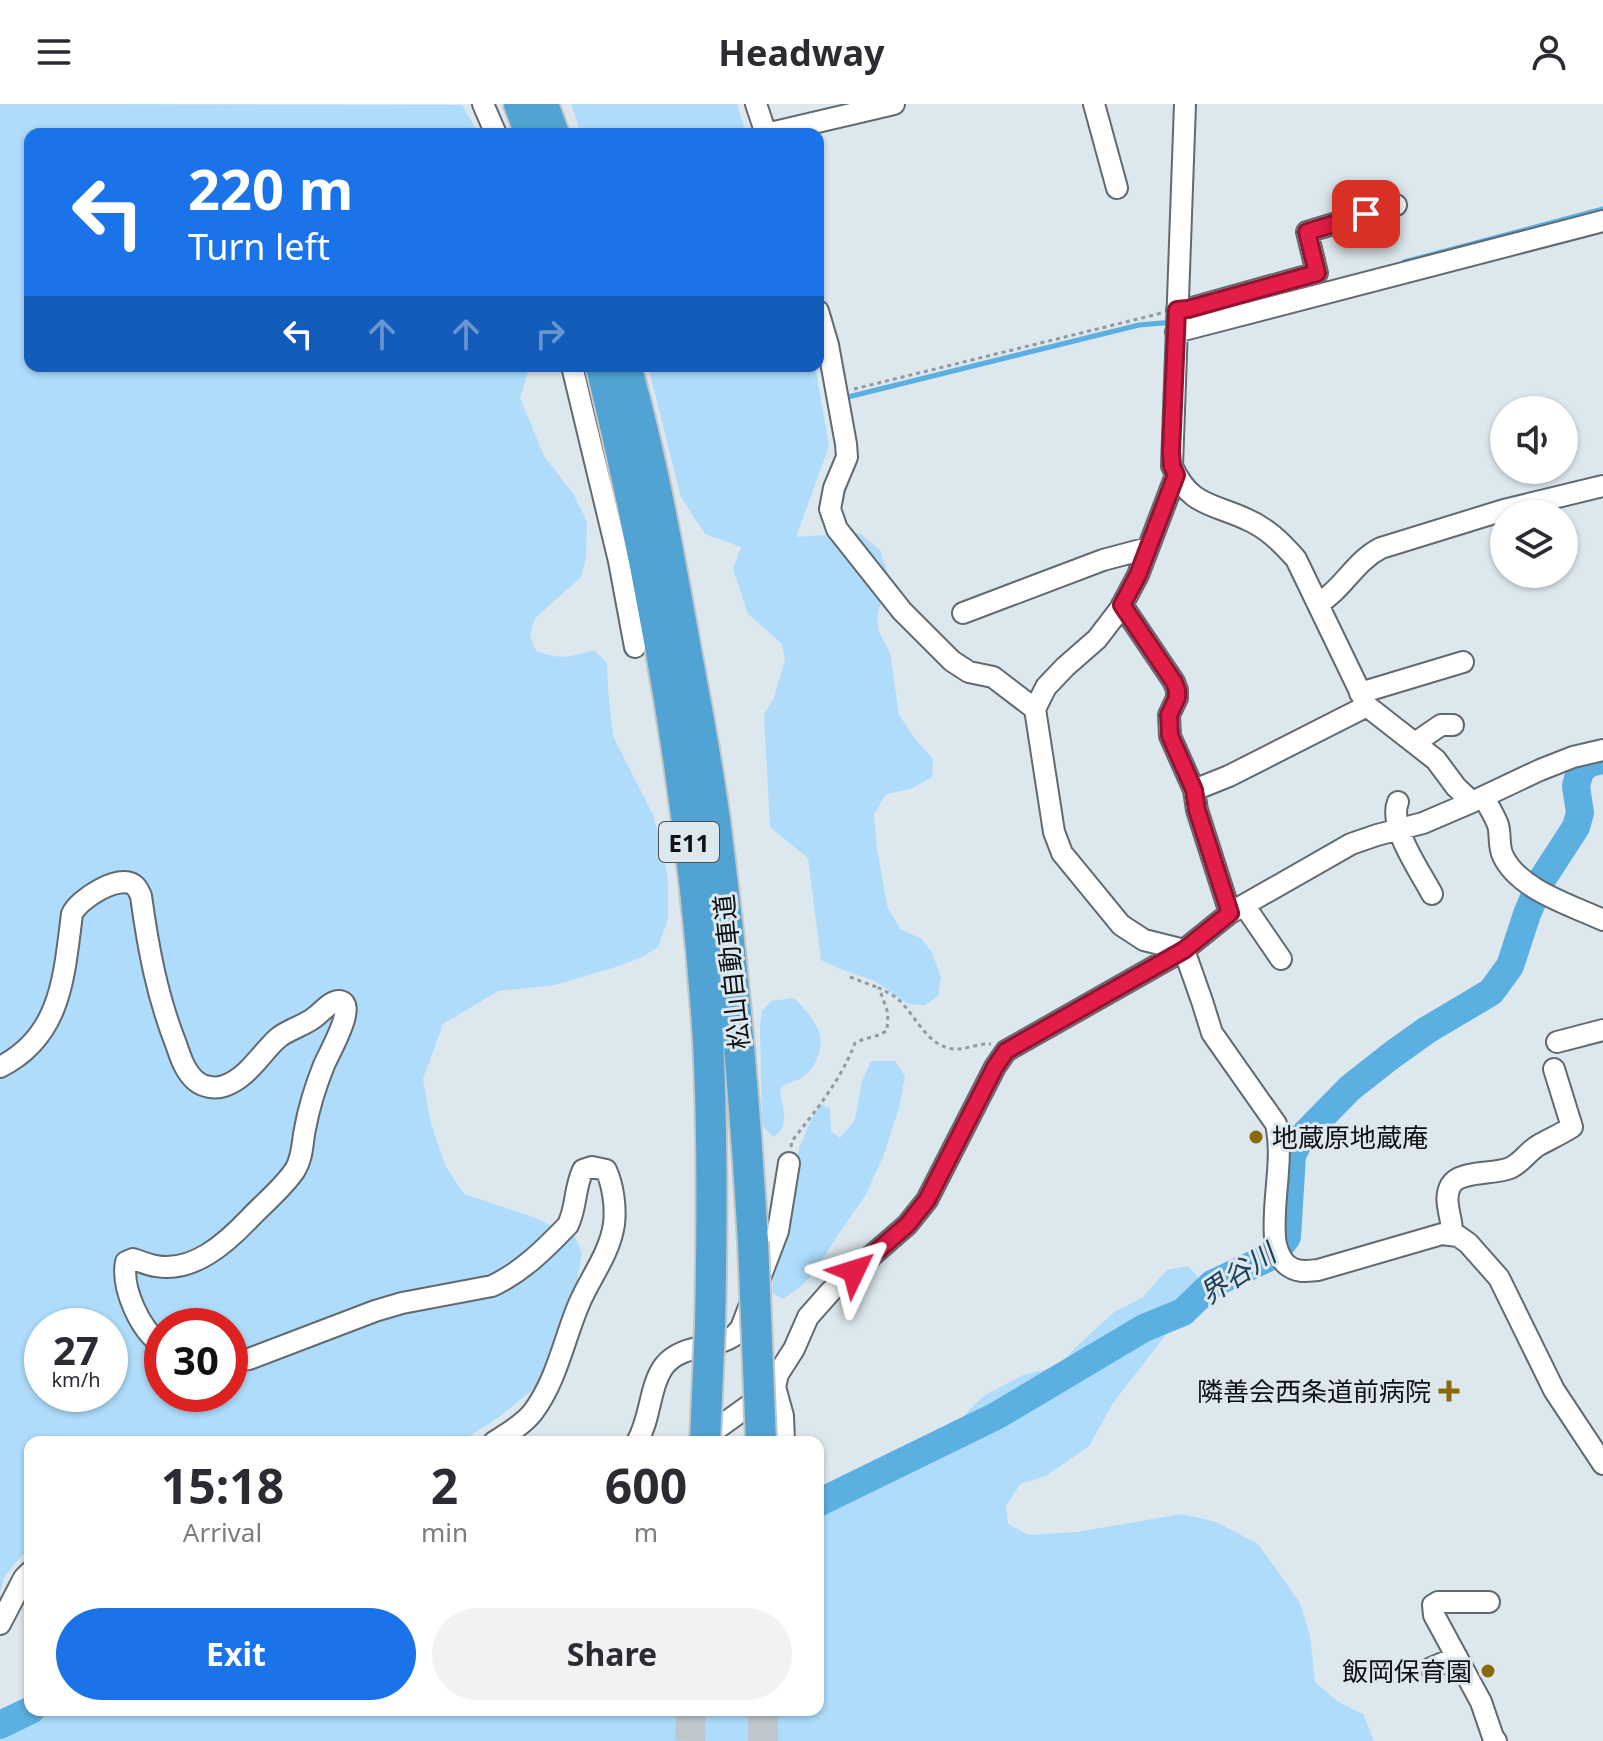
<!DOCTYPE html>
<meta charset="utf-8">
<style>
body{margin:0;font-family:"Noto Sans","Noto Sans JP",sans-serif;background:#f2f2f3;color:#2b2b33;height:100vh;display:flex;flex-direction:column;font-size:30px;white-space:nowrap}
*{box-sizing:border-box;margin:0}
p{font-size:26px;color:#7c7c81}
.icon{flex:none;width:44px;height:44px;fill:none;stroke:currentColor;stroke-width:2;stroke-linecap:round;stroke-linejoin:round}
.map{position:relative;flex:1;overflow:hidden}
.details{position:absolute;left:24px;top:1332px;width:800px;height:280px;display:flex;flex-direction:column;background:#fff;border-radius:16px;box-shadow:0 2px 6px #0004}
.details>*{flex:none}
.banner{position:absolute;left:24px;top:24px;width:800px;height:244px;border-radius:16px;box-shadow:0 2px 6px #0004;background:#1a73e8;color:#fff;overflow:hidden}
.fabs{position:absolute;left:1490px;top:292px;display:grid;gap:16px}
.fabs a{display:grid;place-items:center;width:88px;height:88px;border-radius:50%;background:#fff;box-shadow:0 2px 6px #0004;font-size:40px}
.speed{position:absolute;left:24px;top:1204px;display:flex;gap:16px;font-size:40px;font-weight:700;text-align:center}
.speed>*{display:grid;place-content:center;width:104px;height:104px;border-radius:50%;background:#fff;box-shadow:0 2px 6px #0004;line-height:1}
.speed small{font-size:20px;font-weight:400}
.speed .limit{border:12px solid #d22;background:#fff;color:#111}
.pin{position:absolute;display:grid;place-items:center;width:68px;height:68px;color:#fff;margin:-34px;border-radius:16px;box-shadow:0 4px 12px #0006}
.me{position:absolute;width:88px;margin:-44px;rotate:49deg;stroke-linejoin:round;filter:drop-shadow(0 0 6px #0008)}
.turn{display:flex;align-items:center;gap:28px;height:168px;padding:0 32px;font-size:36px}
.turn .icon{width:104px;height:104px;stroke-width:2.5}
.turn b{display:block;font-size:56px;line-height:68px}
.lanes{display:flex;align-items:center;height:76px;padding:0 32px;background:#0003;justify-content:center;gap:40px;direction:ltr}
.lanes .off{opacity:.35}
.eta{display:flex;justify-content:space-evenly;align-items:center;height:136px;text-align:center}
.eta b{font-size:48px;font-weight:700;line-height:56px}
.action{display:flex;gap:16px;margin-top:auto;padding:16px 32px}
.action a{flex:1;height:92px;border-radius:48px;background:#1a73e8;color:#fff;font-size:32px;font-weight:700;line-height:92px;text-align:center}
.action a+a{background:#f2f2f3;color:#2b2b33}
header{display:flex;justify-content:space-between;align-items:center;height:104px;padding:0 32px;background:#fff;font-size:36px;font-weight:700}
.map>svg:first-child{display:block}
</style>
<header><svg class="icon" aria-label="menu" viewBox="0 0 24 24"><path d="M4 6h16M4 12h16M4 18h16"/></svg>Headway<svg class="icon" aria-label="person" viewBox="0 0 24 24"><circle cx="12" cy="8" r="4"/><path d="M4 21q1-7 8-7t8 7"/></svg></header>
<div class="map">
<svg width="1603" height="1637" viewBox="0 0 1603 1637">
<rect width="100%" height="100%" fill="#dde7ee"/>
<!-- green -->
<path fill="#aedcfa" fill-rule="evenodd" d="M0,0L462,1L479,30H30V262H530L520,294L544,352L574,391L587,418L586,453L581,473L535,514L530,531L536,547C547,551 557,554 569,552C579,551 585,547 595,547L607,559L608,585L613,632L653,711L663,745L668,778V815L658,843L642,853L619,862L555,881L498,887L443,920L423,975L431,1020L446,1063L464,1090L536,1114L575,1133L582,1149L576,1183L536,1283L499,1313L460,1338H30V1442L4,1473L0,1489ZM42,1222H110V1290H42ZM162,1222H230V1290H162Z
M571,0H737L746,30H581Z
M648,262H815L829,342L796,433L859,429L880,446L889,472L877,512L879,528L890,549L899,611L916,636L933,655L932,673L911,685L886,690L874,710L877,745L887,802L900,825L922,835L932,849L941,873L938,892L925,901L908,900L875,877L848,868L821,856L808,754L770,723L764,610L773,596L785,557L782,540L748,510L733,465L741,443L705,430L681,393Z
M794,894C803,903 818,919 820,932C823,946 815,964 803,973C796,978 787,978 780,984C781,1004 792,1021 773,1033L762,1021L760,922L762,907L771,897Z
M871,957H895L905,972L899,1004L883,1053L865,1092L833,1138L816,1167L799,1184L783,1195L772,1189L774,1161L788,1120L796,1084L799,1044L811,1016L820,1000L830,1004L831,1027L840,1034L855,1016L862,977Z
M1187,1162L1198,1172V1186L1171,1224L1113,1299L1089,1342L1046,1372L1020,1380L1006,1402L1008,1420L1029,1431L1077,1428L1182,1410L1216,1418L1258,1440L1300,1499L1310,1532L1315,1578L1337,1597L1363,1610L1374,1637H0V1629L33,1614L43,1606H818V1411L945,1346L962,1314L982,1293L1023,1271L1060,1262L1074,1245L1113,1209L1143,1193L1167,1166Z"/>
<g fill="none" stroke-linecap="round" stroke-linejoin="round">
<!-- stream -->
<path stroke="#5bb0e1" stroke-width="5" d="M1404,158L1603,105
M848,293L1139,221L1174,218"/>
<!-- river -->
<path stroke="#5bb0e1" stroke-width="28" d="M818,1399L996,1312L1144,1224L1183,1208L1212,1180L1272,1152L1287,1133L1292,1051L1301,1034L1350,984L1392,951L1427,926L1491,888L1510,862L1527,810L1541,777L1576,723L1580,709L1576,682L1580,667L1589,659L1603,656
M0,1621L31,1606"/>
<!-- highway-tunnel -->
<path stroke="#bec7cd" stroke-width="30" stroke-dasharray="30 15" stroke-linecap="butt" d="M690,1637L691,1606
M763,1637V1606"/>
<!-- minor casing -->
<g stroke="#616a70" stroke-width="24">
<path id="minor" d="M483,0L496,30
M756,0L766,30
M1094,0L1117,84
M1185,0L1172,362C1190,402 1211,399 1246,415C1267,424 1281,438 1296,455L1367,602L1436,656L1456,683L1472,698
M766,30L894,0
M1177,206L1188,205L1317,169L1307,128L1396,101
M818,207L828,241L846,340L847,353L834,384L830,405L837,425L902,507L952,557L969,568L993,573L1035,605
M1176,228L1603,117
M572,262L619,457L635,543
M1176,371L1138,471L1120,505L1097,535L1065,563L1046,583L1035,605L1054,728L1062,749L1121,821L1144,836L1184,846L1202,897L1212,929L1276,1020C1284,1057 1272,1095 1275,1133C1275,1142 1280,1155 1287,1161C1297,1169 1307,1167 1318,1166L1442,1130L1458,1132L1468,1139L1499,1174L1554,1286L1603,1360
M1318,500C1343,485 1355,457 1381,444L1504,406L1603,382
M1122,501L1174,578L1177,586V594L1169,611L1170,632L1194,686L1197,706L1230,809
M963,509L1103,456L1148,444
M1360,589L1463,558
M1415,639L1441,621H1453
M1194,686L1229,672L1367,602
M1484,693C1488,702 1495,712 1498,721C1501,731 1498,742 1503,752C1519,786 1571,801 1603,816
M1398,698C1388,722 1420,767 1432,790
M1244,801L1281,855
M1557,938L1603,926
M0,963C62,932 64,871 72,810C79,795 118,770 134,781C138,784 139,788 141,792C148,843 157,892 176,940C180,952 185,968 196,977C203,983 215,985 224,982C248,974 261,949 278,934C289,925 304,922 315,913C322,908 331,896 340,897C358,900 328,951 324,961C316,981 309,1003 305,1025C302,1039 303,1053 295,1066C283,1084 264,1099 249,1115C226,1139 193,1169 156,1162C148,1161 140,1157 133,1155L126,1158C121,1184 140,1226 162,1241
M1452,1130C1453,1114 1442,1096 1451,1081C1460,1066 1494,1071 1510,1064C1522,1059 1528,1047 1539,1041C1550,1035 1561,1030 1572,1023L1554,965
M230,1258L249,1255L375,1207L402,1199L492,1182C522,1168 545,1145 568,1121C577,1102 574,1085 583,1066L592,1063L606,1066C613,1081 616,1103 614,1120C610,1149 590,1174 579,1200C564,1235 557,1276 533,1308C524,1320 507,1330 494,1338
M775,1283L783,1312L784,1338
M701,1336L775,1283L778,1270L794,1245L808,1213L831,1187L907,1121L927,1096L995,963L1006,947L1184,846L1230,809L1351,740L1377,731L1423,719L1472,698L1540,666L1573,653L1603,646
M637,1338C651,1314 649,1283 664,1262C681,1240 714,1245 732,1233C736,1231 738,1227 741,1224L778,1127L789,1059
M1489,1498H1438L1433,1501L1434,1511L1481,1598L1493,1633L1496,1637
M0,1520L24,1474L30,1468
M1431,1564L1457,1553"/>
</g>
<!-- highway casing -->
<g stroke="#c5c6c6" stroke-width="34">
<path id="highway" d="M519,0L530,30
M543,0L554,30
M601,262C655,484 694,709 708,937C713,1032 712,1127 710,1222
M626,262C651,350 667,439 683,529C695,597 709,664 717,732C734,867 745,1002 753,1138"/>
</g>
<!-- path -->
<path stroke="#929a9f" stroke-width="3" stroke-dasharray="4 4" stroke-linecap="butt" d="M854,285L1162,209
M850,873L879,884
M791,1043L792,1037C816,1006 841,976 855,939C866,933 880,933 887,926L888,909L879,884C887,888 894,891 901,898C916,913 928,942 953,945C966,946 978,939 991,940"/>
<!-- minor -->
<use href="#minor" stroke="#fff" stroke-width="20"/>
<!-- highway -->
<use href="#highway" stroke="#50a3d2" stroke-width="30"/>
<!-- highway-bridge casing -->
<g stroke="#c5c6c6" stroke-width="34" stroke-linecap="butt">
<path id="highway-bridge" d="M753,1138L761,1338
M705,1338L710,1222"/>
</g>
<!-- highway-bridge -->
<use href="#highway-bridge" stroke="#50a3d2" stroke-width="30"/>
</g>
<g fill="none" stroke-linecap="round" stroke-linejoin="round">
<!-- route casing -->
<g stroke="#92132f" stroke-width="20">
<path id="route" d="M854,1167L907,1121L927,1096L995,963L1006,947L1184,846L1230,809L1197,706L1194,686L1170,632L1169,611L1177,594V586L1174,578L1122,501L1138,471L1176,371L1172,362L1171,348L1177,206L1188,205L1317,169L1307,128L1366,110"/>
</g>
<!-- route -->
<use href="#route" stroke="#e11d48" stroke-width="14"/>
</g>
<!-- markers -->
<g fill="#8a6909" stroke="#dde7ee" stroke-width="3">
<circle cx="1256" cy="1033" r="8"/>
<path d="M1445 1275h8v8h8v8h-8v8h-8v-8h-8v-8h8z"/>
<circle cx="1488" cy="1567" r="8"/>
</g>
<g text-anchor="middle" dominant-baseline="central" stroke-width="6" stroke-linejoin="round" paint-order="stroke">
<!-- shield labels -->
<rect fill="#dde7ee" stroke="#4b5155" stroke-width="2" x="659" y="718" width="60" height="40" rx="6"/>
<g font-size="24" font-weight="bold" fill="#0d1113">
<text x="689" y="738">E11</text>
</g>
<!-- street labels -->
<g font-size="26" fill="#0d1113" stroke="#dde7ee">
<text transform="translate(731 868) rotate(-96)">松山自動車道</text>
</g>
<!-- poi labels -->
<g font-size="26" fill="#0d1113" stroke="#dde7ee" text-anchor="end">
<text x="1272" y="1033" text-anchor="start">地蔵原地蔵庵</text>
<text x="1431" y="1287">隣善会西条道前病院</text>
<text x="1472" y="1567">飯岡保育園</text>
</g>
<!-- water labels -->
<g font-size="28" font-style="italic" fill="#1b4055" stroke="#dde7ee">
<text transform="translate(1237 1169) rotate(-34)">界谷川</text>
</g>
</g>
</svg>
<div class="fabs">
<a><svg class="icon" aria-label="sound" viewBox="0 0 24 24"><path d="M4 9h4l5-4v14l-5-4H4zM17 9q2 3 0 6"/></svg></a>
<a><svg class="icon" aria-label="layers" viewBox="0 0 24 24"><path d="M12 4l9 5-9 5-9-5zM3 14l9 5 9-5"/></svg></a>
</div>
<div class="speed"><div>27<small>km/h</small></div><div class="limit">30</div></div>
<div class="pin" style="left:1366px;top:110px;background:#d93025"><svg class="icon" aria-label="arrive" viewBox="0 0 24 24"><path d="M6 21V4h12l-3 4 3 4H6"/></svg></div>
<svg class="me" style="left:854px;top:1167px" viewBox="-20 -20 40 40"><path d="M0-17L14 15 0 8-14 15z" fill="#e11d48" stroke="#fff" stroke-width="4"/></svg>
<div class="banner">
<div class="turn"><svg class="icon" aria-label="left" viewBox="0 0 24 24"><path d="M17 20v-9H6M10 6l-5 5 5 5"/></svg><div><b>220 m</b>Turn left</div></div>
<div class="lanes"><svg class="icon" aria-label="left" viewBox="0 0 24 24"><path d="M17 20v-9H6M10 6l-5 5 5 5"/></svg><svg class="icon off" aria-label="ahead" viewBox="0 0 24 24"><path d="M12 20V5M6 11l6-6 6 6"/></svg><svg class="icon off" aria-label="ahead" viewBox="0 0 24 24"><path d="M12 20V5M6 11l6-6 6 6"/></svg><svg class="icon off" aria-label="right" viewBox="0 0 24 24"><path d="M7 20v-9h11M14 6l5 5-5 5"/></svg></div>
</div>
<section class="details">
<div class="eta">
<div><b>15:18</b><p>Arrival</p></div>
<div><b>2</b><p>min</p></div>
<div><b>600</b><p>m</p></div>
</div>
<div class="action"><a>Exit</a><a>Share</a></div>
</section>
</div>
